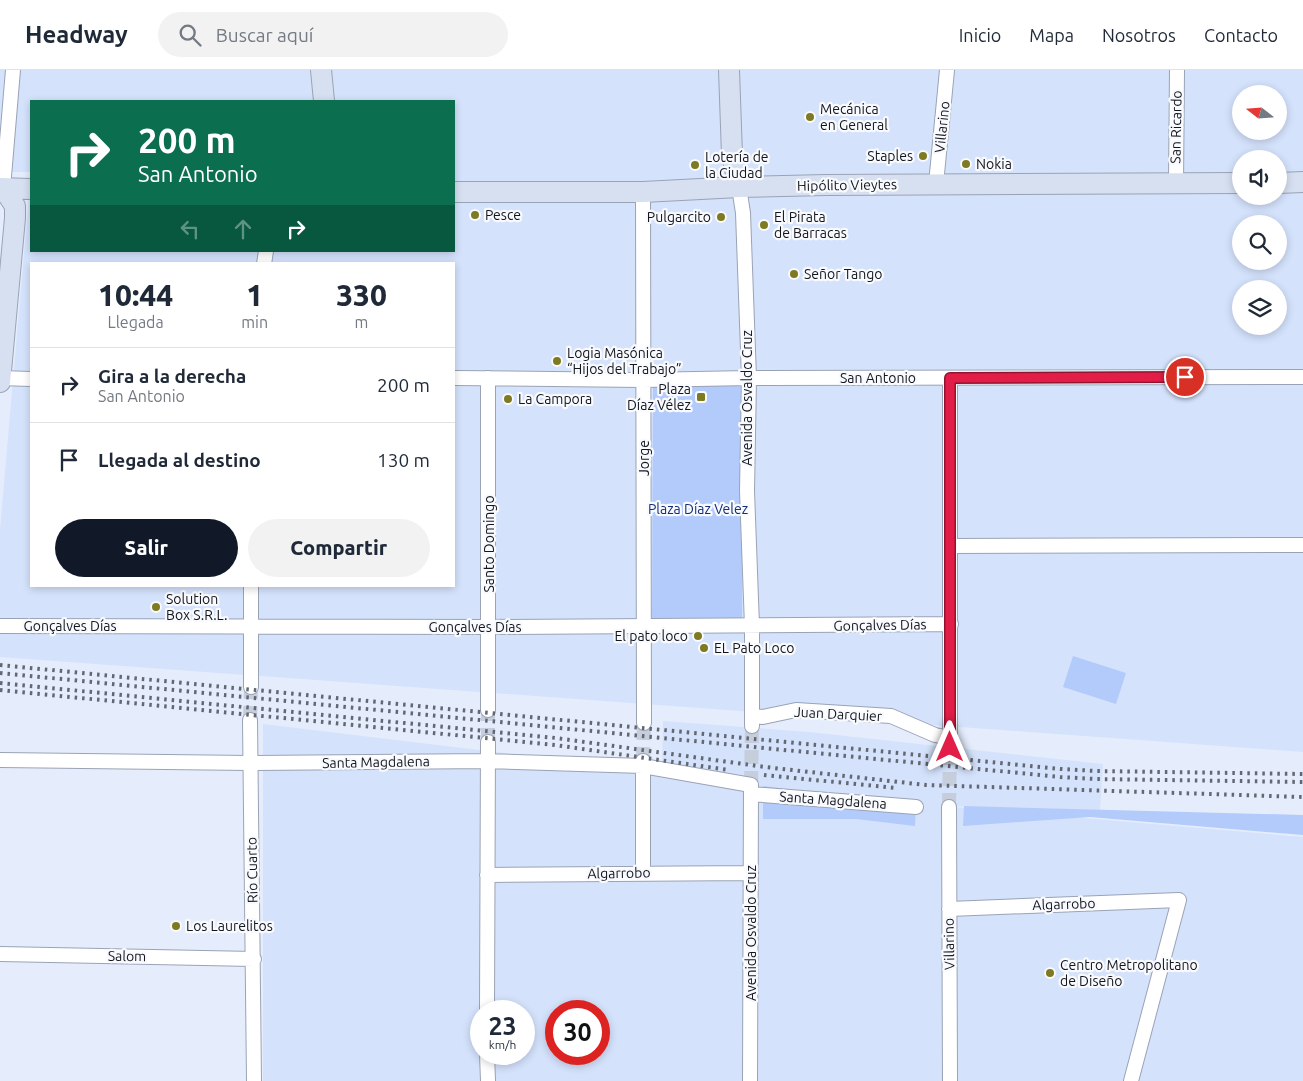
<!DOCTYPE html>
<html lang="es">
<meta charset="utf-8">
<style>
body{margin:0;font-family:Ubuntu,sans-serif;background:#f2f2f3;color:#1f2937;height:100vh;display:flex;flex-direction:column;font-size:19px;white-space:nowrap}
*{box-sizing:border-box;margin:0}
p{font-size:16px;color:#747a83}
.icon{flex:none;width:28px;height:28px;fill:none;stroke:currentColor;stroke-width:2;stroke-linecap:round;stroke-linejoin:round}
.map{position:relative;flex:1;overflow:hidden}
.drawer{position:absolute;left:30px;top:192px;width:425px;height:325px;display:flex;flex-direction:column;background:#fff;border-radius:0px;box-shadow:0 2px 8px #0003}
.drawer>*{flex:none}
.hud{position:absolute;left:30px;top:30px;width:425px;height:152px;border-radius:0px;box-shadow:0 2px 8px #0003;background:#0b6e4f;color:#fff;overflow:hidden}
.needle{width:32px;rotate:287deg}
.buttons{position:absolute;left:1232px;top:15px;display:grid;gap:10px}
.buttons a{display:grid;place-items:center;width:55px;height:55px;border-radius:50%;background:#fff;box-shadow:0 2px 8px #0003;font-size:25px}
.speed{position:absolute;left:470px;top:930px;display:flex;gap:10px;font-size:25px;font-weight:700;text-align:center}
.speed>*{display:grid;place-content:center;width:65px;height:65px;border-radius:50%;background:#fff;box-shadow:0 2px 8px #0003;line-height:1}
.speed small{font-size:12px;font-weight:400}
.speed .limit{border:8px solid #d22;background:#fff;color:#111}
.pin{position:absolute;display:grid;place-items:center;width:42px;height:42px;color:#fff;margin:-21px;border:2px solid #fff;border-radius:50%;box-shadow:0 1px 5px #0007}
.me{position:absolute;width:55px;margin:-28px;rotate:0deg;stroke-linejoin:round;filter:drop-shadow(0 0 4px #0008)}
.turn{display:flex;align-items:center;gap:18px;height:105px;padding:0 25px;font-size:22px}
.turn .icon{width:65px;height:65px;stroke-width:2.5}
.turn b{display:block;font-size:35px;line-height:42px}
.lanes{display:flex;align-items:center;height:48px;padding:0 25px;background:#0003;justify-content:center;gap:25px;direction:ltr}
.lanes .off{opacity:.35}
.eta{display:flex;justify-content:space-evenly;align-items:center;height:85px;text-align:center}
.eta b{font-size:30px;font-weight:800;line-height:35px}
.action{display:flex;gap:10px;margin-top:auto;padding:10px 25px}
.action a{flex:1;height:58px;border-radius:30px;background:#111827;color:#fff;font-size:20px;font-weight:800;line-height:58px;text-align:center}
.action a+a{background:#f2f2f3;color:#1f2937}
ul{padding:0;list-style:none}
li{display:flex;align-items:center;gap:15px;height:75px;padding:0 25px;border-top:1px solid #e0e1e3}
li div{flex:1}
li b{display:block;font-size:19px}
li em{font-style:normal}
header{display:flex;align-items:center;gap:30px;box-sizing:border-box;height:70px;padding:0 25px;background:#fff;border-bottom:1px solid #e0e1e3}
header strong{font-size:24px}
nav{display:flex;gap:28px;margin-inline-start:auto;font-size:18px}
.search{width:350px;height:45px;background:#f2f2f3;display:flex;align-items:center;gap:12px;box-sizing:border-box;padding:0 18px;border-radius:28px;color:#747a83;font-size:19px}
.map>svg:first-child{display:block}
</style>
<header>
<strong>Headway</strong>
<div class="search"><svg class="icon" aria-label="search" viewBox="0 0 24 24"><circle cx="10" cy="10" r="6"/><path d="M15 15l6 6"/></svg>Buscar aquí</div>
<nav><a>Inicio</a><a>Mapa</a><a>Nosotros</a><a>Contacto</a></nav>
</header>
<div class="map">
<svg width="1303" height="1011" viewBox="0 0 1303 1011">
<rect width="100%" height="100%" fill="#e5edfd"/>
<!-- built -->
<path fill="#d4e2fc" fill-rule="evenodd" d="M0,0H1303V682L0,587V460L31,102H0ZM1241,24H1279V61H1241ZM31,31H454V181H31ZM1241,89H1279V126H1241ZM1241,154H1279V191H1241ZM31,194H454V516H31ZM1241,219H1279V256H1241Z
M663,651L809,662L1103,694L1100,740L942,736L1303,767V1011H263V654L736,711L662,696ZM481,941H524V984H481ZM556,941H599V984H556Z"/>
<!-- green -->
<path fill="#b3cbfb" d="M653,310H743L742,551L652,552Z
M1073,586L1126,603L1116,634L1063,617Z
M763,716L916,735L915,756L856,749H763Z
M964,736L1303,745V765L1090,747L963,756Z"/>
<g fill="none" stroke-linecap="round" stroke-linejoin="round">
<!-- street-tunnel -->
<path stroke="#c6cddb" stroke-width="14" stroke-dasharray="14 7" stroke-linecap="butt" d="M250,650L251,617
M488,672V640
M643,691L644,653
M751,715L752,656
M949,737L950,677"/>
<!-- street casing -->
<g stroke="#9aa3b6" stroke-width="16">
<path id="street" d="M936,114L947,0
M1176,114L1177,0
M739,117L743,143L749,308L747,421L752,556V656
M3,118L13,0
M643,122L644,653
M264,194L266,181
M0,308L31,309
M454,308L643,310L749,308L1303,307
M951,476L1303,475
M0,556L489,557L951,554
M251,617V516
M488,640V308
M752,646L763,647L796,640L891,646L935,665L950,668
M250,650L254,1011
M950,677V308
M0,690L249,693L487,691L643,696L751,715L750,1011
M643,691V803
M751,724L916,737
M949,737L950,1011
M487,805L751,803
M949,839L1179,830L1131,1011
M0,884L254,889
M487,941L488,672
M487,984L488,1011"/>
</g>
<!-- secondary casing -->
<g stroke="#9aa3b6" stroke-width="22">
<path id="secondary" d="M321,0L324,31
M729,0L732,85L739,117
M1279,113L1303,112
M0,118L31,119
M454,122H643L739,117L826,115L1241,113
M0,312L15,148V136L3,118"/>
</g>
<!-- street -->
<use href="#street" stroke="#fff" stroke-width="14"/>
<!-- secondary -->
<use href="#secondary" stroke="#d7e0f1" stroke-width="20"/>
<!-- rail -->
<path stroke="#626771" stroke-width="4" stroke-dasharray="2.5 5" stroke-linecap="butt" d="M0,595L1061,699L1096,701L1303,704
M0,603L1060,707L1096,709L1303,712
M0,613L556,668L765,697L926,715L1303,727
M0,620L555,675L729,700
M764,705L896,718"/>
</g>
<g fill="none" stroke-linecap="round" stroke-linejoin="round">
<!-- route casing -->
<g stroke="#92132f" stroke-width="12">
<path id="route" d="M950,677V308L1185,307"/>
</g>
<!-- route -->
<use href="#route" stroke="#e11d48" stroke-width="9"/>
</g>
<!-- markers -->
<g fill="#7d7a21" stroke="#f8fafe" stroke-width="2">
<circle cx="810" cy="47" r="5"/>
<circle cx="923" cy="86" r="5"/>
<circle cx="966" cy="94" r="5"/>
<circle cx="695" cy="95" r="5"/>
<circle cx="475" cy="145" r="5"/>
<circle cx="721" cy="147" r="5"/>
<circle cx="764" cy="155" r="5"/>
<circle cx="794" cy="204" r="5"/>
<circle cx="557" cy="291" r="5"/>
<rect x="696" y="322" width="10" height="10" rx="2.5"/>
<circle cx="508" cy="329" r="5"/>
<circle cx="156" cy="537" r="5"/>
<circle cx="698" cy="566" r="5"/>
<circle cx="704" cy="578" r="5"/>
<circle cx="176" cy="856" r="5"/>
<circle cx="1050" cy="903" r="5"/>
</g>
<g text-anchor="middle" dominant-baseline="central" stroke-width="4.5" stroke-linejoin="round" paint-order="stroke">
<!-- poi labels -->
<g font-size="14" fill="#13161d" stroke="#f8fafe" text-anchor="start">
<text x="820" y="39">Mecánica<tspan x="820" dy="16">en General</tspan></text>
<text x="913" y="86" text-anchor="end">Staples</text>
<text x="705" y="87">Lotería de<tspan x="705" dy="16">la Ciudad</tspan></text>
<text x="976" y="94">Nokia</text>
<text x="485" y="145">Pesce</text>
<text x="711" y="147" text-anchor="end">Pulgarcito</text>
<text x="774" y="147">El Pirata<tspan x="774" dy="16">de Barracas</tspan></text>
<text x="804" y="204">Señor Tango</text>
<text x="567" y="283">Logia Masónica<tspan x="567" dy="16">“Hijos del Trabajo”</tspan></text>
<text x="691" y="319" text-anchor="end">Plaza<tspan x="691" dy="16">Díaz Vélez</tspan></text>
<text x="518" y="329">La Campora</text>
<text x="166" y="529">Solution<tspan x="166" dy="16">Box S.R.L.</tspan></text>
<text x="688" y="566" text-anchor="end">El pato loco</text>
<text x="714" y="578">EL Pato Loco</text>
<text x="186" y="856">Los Laurelitos</text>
<text x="1060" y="895">Centro Metropolitano<tspan x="1060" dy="16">de Diseño</tspan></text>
</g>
<!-- street labels -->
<g font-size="14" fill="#13161d" stroke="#f8fafe">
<text transform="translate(942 57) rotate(-84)">Villarino</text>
<text transform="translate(1176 57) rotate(-89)">San Ricardo</text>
<text transform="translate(847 115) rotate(-1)">Hipólito Vieytes</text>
<text x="878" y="308">San Antonio</text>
<text transform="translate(747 328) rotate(-90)">Avenida Osvaldo Cruz</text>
<text transform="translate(644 388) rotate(-90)">Jorge</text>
<text transform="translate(489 474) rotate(-90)">Santo Domingo</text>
<text transform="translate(880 555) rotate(-1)">Gonçalves Días</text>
<text x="70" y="556">Gonçalves Días</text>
<text x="475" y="557">Gonçalves Días</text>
<text transform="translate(838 644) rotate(3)">Juan Darquier</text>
<text transform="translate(376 692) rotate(-1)">Santa Magdalena</text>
<text transform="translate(833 730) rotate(4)">Santa Magdalena</text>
<text transform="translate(252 800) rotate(-91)">Río Cuarto</text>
<text transform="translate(619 803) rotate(-1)">Algarrobo</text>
<text transform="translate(1064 834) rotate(-2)">Algarrobo</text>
<text transform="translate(751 863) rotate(-90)">Avenida Osvaldo Cruz</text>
<text transform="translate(949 874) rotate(-91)">Villarino</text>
<text transform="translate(127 886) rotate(1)">Salom</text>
</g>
<!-- park labels -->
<g font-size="14" fill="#132f77" stroke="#f8fafe">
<text x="698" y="439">Plaza Díaz Velez</text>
</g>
</g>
</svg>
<div class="buttons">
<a><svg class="needle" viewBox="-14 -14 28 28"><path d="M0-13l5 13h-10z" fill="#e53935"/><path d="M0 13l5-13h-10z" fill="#747a83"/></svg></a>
<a><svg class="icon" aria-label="sound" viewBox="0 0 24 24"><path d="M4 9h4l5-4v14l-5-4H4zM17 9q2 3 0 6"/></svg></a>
<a><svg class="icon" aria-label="search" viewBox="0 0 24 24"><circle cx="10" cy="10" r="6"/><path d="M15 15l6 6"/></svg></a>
<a><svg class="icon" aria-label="layers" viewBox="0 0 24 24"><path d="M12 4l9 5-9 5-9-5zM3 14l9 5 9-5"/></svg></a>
</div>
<div class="speed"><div>23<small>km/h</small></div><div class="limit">30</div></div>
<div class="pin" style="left:1185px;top:307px;background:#d93025"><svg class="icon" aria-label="arrive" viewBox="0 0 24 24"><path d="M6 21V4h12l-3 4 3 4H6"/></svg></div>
<svg class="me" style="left:950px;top:677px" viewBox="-20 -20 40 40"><path d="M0-17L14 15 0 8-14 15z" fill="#e11d48" stroke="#fff" stroke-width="4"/></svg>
<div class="hud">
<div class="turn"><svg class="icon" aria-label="right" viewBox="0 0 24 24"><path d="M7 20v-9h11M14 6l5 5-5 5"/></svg><div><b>200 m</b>San Antonio</div></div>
<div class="lanes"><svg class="icon off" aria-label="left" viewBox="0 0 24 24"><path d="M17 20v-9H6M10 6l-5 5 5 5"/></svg><svg class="icon off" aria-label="ahead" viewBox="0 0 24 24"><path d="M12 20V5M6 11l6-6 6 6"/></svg><svg class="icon" aria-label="right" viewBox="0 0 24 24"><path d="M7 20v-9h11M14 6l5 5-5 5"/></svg></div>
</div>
<section class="drawer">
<div class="eta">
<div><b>10:44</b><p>Llegada</p></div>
<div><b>1</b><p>min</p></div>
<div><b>330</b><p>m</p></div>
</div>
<ul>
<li><svg class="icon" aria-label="right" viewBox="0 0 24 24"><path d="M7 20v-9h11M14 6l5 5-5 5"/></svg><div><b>Gira a la derecha</b><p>San Antonio</p></div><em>200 m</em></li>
<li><svg class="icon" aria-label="arrive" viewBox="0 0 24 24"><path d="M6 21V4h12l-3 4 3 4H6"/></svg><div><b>Llegada al destino</b></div><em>130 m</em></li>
</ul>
<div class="action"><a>Salir</a><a>Compartir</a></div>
</section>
</div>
